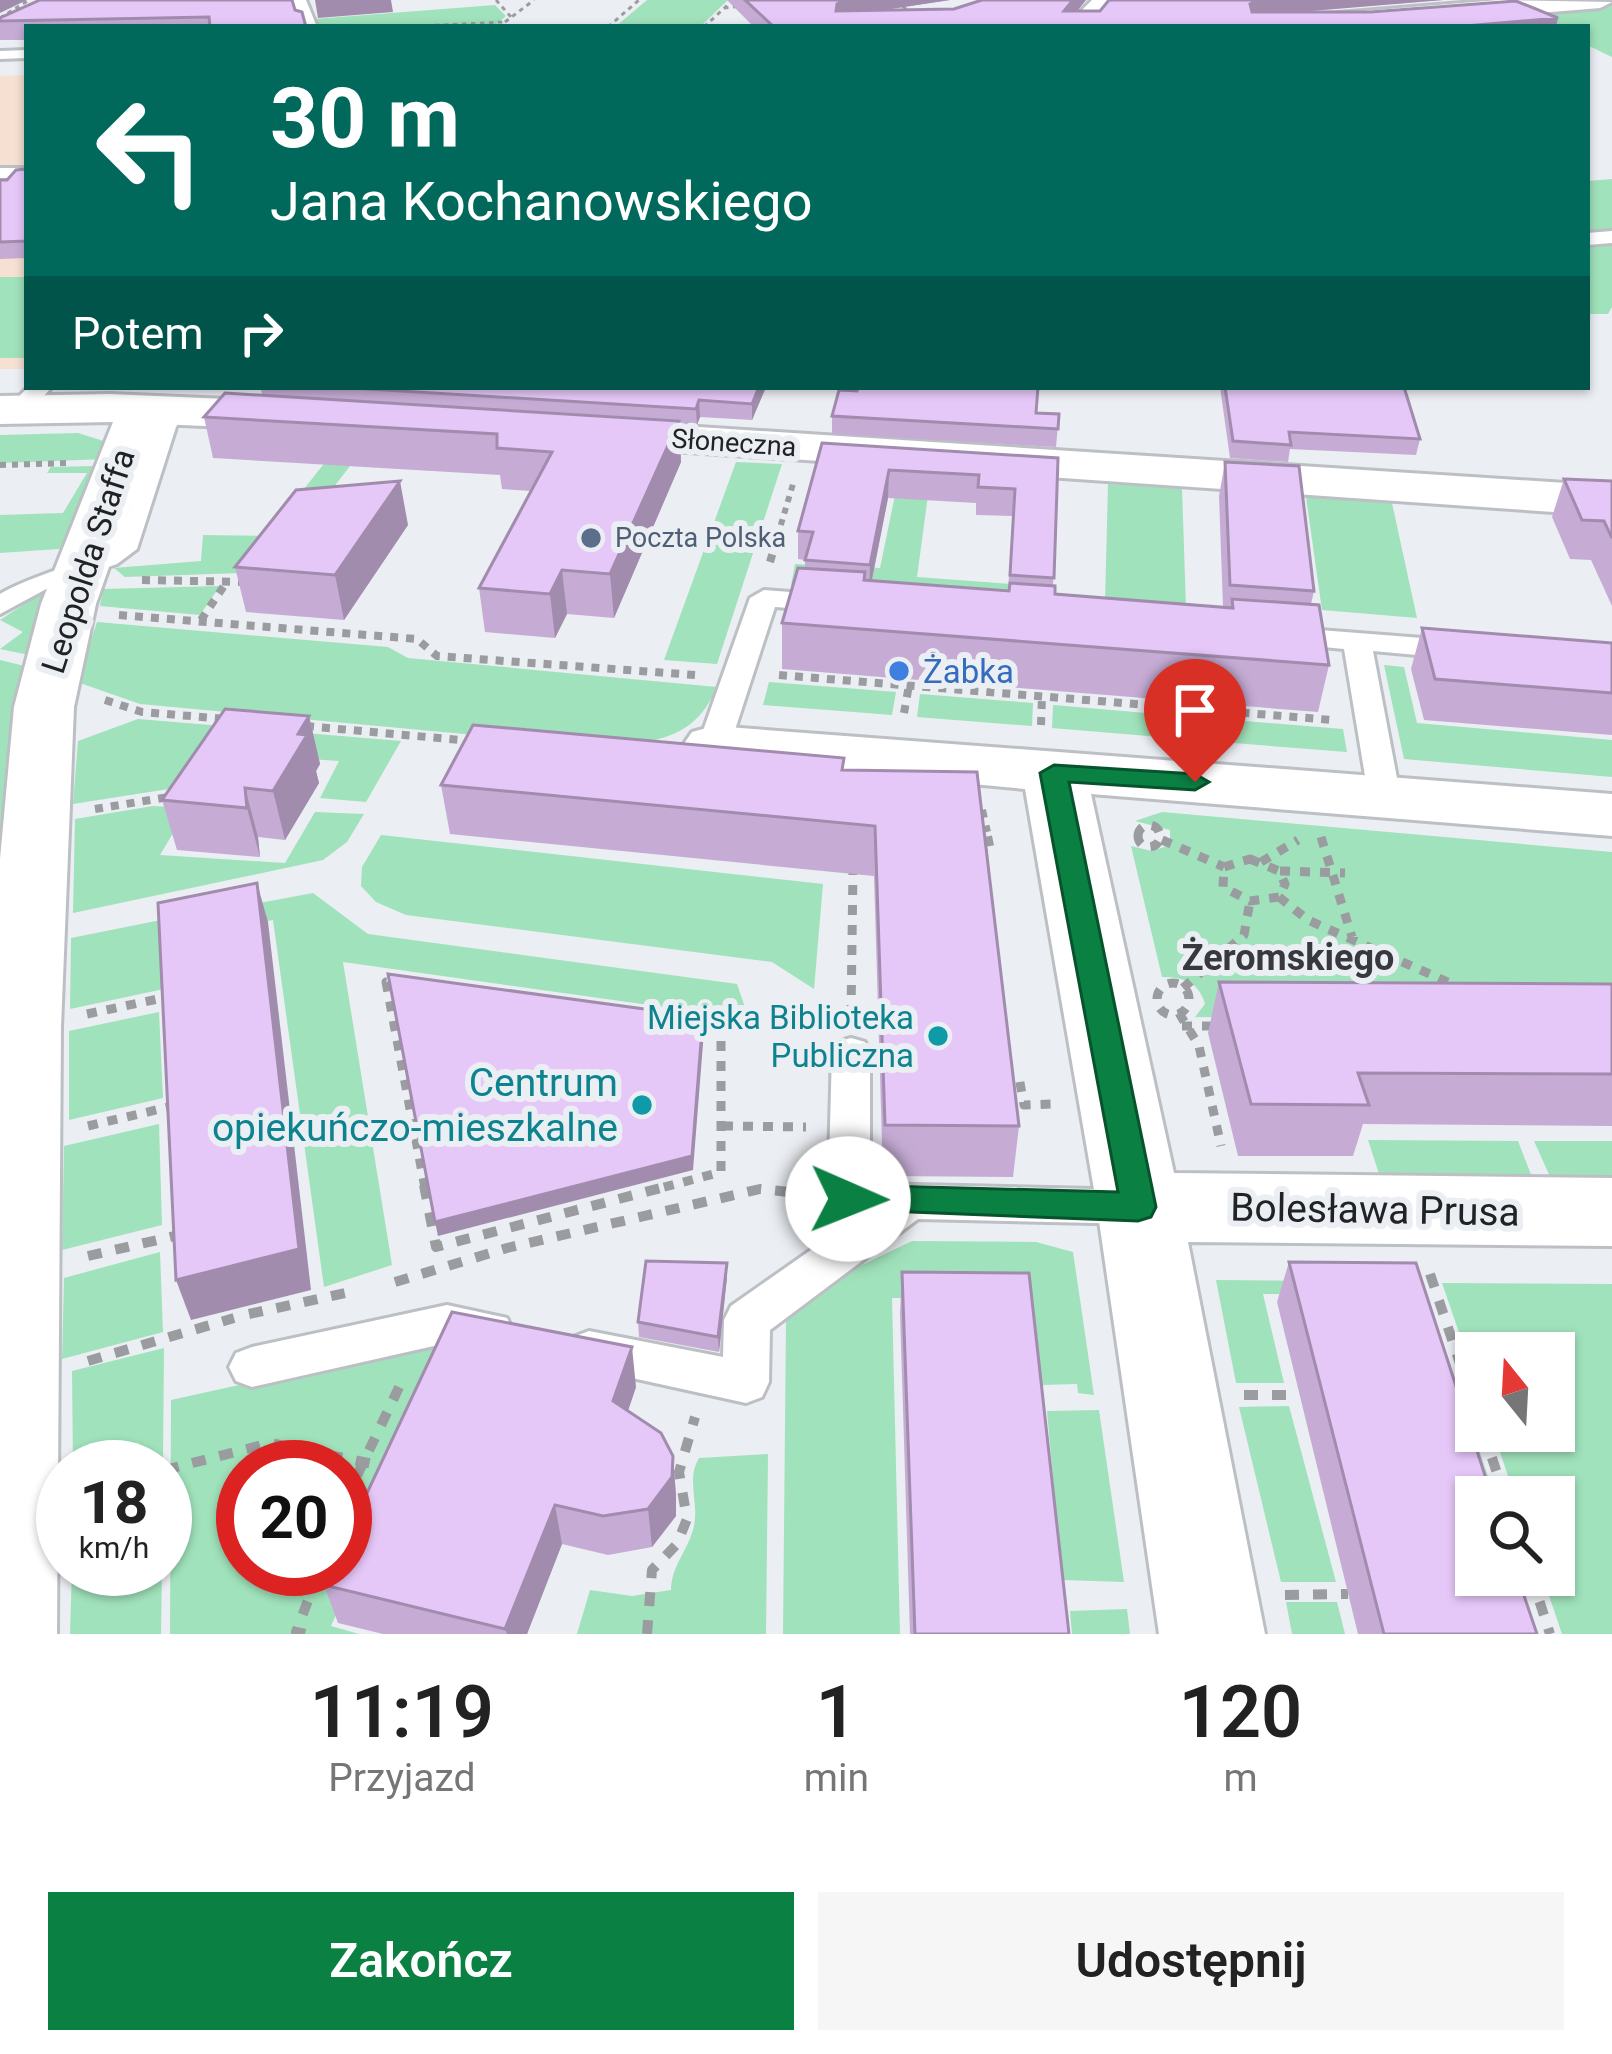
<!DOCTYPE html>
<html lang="pl">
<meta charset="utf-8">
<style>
body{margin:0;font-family:Roboto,sans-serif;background:#f6f6f6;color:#222;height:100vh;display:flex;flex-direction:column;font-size:45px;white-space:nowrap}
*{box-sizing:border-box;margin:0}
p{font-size:39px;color:#767676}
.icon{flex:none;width:66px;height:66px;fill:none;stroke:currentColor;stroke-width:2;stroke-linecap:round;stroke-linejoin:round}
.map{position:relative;height:1634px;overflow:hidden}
.sheet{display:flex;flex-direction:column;background:#fff;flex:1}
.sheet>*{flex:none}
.guide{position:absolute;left:24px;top:24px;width:1566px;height:366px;border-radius:0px;box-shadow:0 3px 9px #0004;background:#00695c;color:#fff;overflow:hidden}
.needle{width:78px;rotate:342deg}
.controls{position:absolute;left:1455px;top:1332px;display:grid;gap:24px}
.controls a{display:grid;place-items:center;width:120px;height:120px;border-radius:0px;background:#fff;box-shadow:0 3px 9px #0004;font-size:60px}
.speed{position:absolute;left:36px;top:1440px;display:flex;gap:24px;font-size:60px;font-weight:700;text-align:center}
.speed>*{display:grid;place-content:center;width:156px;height:156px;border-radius:50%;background:#fff;box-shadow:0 3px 9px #0004;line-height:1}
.speed small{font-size:30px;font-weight:400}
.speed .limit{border:18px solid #d22;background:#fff;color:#111}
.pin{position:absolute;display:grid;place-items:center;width:102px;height:102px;color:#fff;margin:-123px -51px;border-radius:50% 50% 50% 0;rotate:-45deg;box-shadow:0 0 12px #0007}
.pin .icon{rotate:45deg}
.me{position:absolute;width:132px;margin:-66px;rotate:91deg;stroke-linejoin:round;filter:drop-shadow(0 0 9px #0008)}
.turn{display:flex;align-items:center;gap:42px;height:252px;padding:0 48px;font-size:54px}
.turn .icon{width:156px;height:156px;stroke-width:2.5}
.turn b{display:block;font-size:84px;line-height:102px}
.then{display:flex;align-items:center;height:114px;padding:0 48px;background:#0003;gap:24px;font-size:45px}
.eta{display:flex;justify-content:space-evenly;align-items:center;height:204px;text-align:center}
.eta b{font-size:72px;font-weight:600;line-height:84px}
.cta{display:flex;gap:24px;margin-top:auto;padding:24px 48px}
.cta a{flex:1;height:138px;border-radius:0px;background:#0b8043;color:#fff;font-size:48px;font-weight:600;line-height:138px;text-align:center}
.cta a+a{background:#f6f6f6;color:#222}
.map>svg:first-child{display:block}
</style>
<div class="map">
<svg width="1612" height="1634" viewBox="0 0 1612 1634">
<rect width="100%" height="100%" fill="#ebeef3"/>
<!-- education -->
<path fill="#f5e0d2" d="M27,75V369H0V76Z"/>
<!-- green -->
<path fill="#a0e2bb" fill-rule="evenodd" d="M647,0H728L700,27H615Z
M1612,2V57L1587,45V27H1546L1515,13Z
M495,5L506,16L493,27H319L314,19Z
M1612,179V307L1608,314H1587V181Z
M0,277H27V358H0Z
M78,433L113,444L107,459L0,463V435Z
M330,456L357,457L268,572L125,577L114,568L201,561L203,535L267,536Z
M736,462L782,464L717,664L664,660Z
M94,466L107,473L73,548L0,553V515L63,513L87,473H47L51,467Z
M900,471L931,473L917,577L1023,585L1021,603L791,586L795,564L880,568Z
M1108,484L1182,488L1186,608L1105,603Z
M1306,497L1392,503L1417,618L1322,610Z
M64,578L39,657L0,649L23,632L0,620Z
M220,586L200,615L100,606L103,589Z
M97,622L388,647L408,658L717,687C696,736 664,739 615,748L140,704L77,682Z
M0,660L33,668L15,832L0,839Z
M1384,665L1404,667L1417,723L1612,740V777L1404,759Z
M769,682L896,692L892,715L763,705Z
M920,694L1033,703L1032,726L917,717Z
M1053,705L1170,715L1172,738L1052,728Z
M1194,717L1343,729L1347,752L1195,740Z
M138,719L401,741L366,802L320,798L339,761L235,754L175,788L73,804L78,741Z
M153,806L188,808L160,855L285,863L315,812L364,814L347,842L323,860L73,913L75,819Z
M1162,812L1612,852V1021L1195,1017L1205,1004C1199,982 1183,977 1162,977L1131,846L1152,851L1170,845V830L1135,821Z
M381,835L823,884L814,989L772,962L406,915L376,902L361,886L362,867Z
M313,893L368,934L737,984L749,1019L343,962L392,1265L324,1287L273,920L171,939L169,920Z
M161,920L164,989L70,1009L71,938Z
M159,1012L163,1098L69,1120V1031Z
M159,1124L162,1225L62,1250L64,1146Z
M1368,1140L1518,1141L1537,1190L1384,1189Z
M1534,1141H1612V1190H1556Z
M912,1241L1036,1242L1073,1252L1094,1395L1078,1393L1077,1384L1042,1385L1033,1298H892L900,1634H783L786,1321L816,1287Z
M160,1252L163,1332L62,1359L64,1278Z
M1216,1280L1422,1282L1495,1497H1476L1407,1295L1263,1294L1284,1383H1236Z
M1442,1283L1612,1284V1634H1562L1542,1575H1554V1497H1515L1493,1431H1554V1353H1476V1382Z
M426,1344L456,1348L331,1626L359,1634H170L171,1400ZM243,1467H345V1569H243Z
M164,1348L163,1458L129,1467H73L72,1371Z
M1289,1406L1336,1582H1281L1239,1407Z
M1099,1410L1124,1582L1062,1580L1047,1411Z
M768,1454L766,1634H577L590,1590L632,1596L671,1590C672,1563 688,1552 694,1526C699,1501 686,1480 699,1458Z
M72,1569H162L161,1634H70Z
M1286,1602H1337L1345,1634H1292Z
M1127,1609L1130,1634H1072L1070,1611Z"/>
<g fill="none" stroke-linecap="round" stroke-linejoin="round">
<!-- lane casing -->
<g stroke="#bcbfc4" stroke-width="6">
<path id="lane" d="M292,0H306L317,27H303Z
M27,50V58L0,59V51Z
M0,168H27V178H0Z
M1612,231V243L1587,245V233Z
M28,387H52L26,415H10L6,410Z
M169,404L189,409L176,427L137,549L117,564L50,587L0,614V594C31,575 90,563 111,543C135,520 141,440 169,404Z
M764,590L829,595L843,603L829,611L775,607L730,745L725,752H703L698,745L750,598Z
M1281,627L1461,641L1475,650L1461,659L1373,651L1400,794L1395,801H1373L1368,794L1344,649L1271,642L1267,636L1271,630Z
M851,1038L865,1042L870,1052V1184L1137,1190L1152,1195L1158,1207L1152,1219L1137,1224L918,1219L770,1330L769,1382L762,1397L746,1403L573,1365L566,1351L573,1337L589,1331L723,1357L724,1320L731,1306L858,1217L834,1212L828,1200L832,1052L837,1042Z
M447,1305L507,1318L514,1332L507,1346L491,1352L447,1343L252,1387L236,1381L229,1367L236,1353L252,1347Z"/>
</g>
<!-- street casing -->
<g stroke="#bcbfc4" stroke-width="6">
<path id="street" d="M1092,0H1121L1095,27H1065Z
M1499,0L1612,2L1600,8L1366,27H1249L1263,19Z
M110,394L296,402L313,406L319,416L313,426L296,430L159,424L96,604L74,707L61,1027L57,1634H0V859L14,707L41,604L113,422L0,424V396Z
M591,420L1612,486V516L574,444L567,434L574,424Z
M714,726L1612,794V836L1091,794L1174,1173L1612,1178V1246L1188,1242L1265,1634H1159L1097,1207L1025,789L692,758L683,745L692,732Z"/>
</g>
<!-- path-far4 -->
<path stroke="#9a9ca0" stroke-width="3" stroke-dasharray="4.5 4.5" stroke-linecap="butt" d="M496,0L511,17
M896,0L918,20L914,27
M724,8L743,6
M0,18L29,0
M505,22L534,0
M399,27L505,22
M608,27L639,0
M704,27L733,0"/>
<!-- path-far3 -->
<path stroke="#9a9ca0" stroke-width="6" stroke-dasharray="6 6" stroke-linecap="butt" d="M0,465L70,463
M774,548L793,484"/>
<!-- path-far2 -->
<path stroke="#9a9ca0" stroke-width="8" stroke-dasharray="8 8" stroke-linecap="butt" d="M770,562L775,545
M142,580L247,582
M119,615L417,639L437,656L695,675
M201,620L228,580
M779,675L1332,720
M105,700L142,712L226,719
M1181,707L1182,735
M904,713L909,685
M1041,725L1042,696
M306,726L471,741
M95,809L169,797
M982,810L987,832"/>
<!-- path-far1 -->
<path stroke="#9a9ca0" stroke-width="9" stroke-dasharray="10 10" stroke-linecap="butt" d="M1138 836a11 11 0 1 1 22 0a11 11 0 1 1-22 0Z
M1321,837L1352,937
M1162,840L1224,867
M978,854L991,853L986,829
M1250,859L1279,871L1285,884L1279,897L1250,901L1223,887L1224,867Z
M1261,862L1298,840
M1280,871L1345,873
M1279,897L1308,920L1459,987
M1157 999a16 16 0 1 1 32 0a16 16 0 1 1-32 0Z
M1183,988L1244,935L1250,901
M1179,1013L1199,1046L1221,1146
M87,1014L172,996
M851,1015L853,868
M1182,1026H1216
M1004,1077H1019L1024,1105L1051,1104
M88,1126L173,1106
M723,1126L806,1127
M425,1188L386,982L721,1029V1172L661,1188"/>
<!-- path -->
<path stroke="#9a9ca0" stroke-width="10" stroke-dasharray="14 14" stroke-linecap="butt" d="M424,1185L436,1247L672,1185
M88,1256L179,1235
M1430,1274L1476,1411
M395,1282L507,1248L760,1189L799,1193
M249,1314L345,1293
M88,1361L234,1318
M1244,1395H1300
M1483,1431L1505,1497
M165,1470L270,1443L388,1467
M345,1501L402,1381
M1531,1575L1550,1634
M1285,1595L1348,1594
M305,1634L296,1632L320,1569
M647,1634L652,1570L677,1544L687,1519L679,1472L695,1417"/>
<!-- lane -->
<use href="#lane" fill="#fff" fill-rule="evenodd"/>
<!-- street -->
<use href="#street" fill="#fff" fill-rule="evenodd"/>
</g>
<!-- wall -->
<path fill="#c6acd5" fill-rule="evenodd" d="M727,0H950L881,10L954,9L1086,0L1077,11H1100L1109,0H1443L1289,12L1556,27H754Z
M295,10L306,27H27V40H0V18Z
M27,169V258L0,259V180H7Z
M261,387H766L752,420L700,417L697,425L679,424L681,462L614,618L567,614L555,638L485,632L479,588L531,491L502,489L500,475L213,458L204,417L262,396Z
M1220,387H1404L1420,439L1416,455L1290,449L1288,462L1230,458Z
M1036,413L1059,414L1056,447L832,434V416Z
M822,443L1058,458L1053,586L1055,594L1223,607L1219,496L1225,462L1314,591L1311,604L1329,665L1318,712L782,669V623L805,568V560L798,559V531ZM888,498L976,503V515L1013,516L1008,591L872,580Z
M1564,479L1612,481V606L1591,560L1570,559L1552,517Z
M408,525L344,620L246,612L235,567Z
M1422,628L1612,643V735L1424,720L1411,669Z
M309,716L320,764L316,771L319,783L285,840L258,837L260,857L177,850L162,800Z
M844,770L977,772L1019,1126L1013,1177L883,1176L874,876L450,834L441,785Z
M1219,982L1612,984V1126L1363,1124L1353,1156H1238L1208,1033Z
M1289,1262L1537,1634H1358L1277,1302Z
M902,1272L1069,1634H910L900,1313Z
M727,1277L719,1352L639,1337L638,1322Z
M636,1387L628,1411L673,1456L676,1496V1516L652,1547L608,1555L562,1544L527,1634H383L338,1623L324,1585Z"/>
<!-- shaded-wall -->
<path fill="#a18cae" d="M0,0H27L0,13Z
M315,0H391L393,12L318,18Z
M845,0H950L852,15L836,27L837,4Z
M1073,0H1086L1064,27V11Z
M1258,0H1443L1263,15L1247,23L1250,4Z
M1558,18L1556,27H1454Z
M759,387H766L752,420V404Z
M699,400L700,417L697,425L696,409Z
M679,421L681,462L614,618L610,574Z
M889,470L888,498L869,594L870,565Z
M400,481L408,525L344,620L335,575Z
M562,570L567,614L555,638L550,594Z
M309,716L320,764L316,771L319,783L285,840L273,791L298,734Z
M245,788L258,837L260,857L247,808Z
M257,883L268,922L311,1290L191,1320L176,1280Z
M703,1017L704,1031L693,1170L438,1236L435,1222Z
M727,1263V1277L719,1352L718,1337Z
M632,1347L636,1387L618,1440L613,1401Z
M673,1456L676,1496V1516L652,1547L648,1509Z
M555,1505L562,1544L527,1634H507L505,1629Z"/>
<!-- building -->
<path fill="#e6c8f8" stroke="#a18cae" stroke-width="3" d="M40,0H292L295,10L302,12L306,27H210L209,17L0,21V18Z
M745,0H845L837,4L836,11L954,9L982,0H1073L1064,11H1100L1109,0H1258L1250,4L1252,12H1370L1516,1L1558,18L1454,27H774Z
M27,169V241L0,242V180H7L16,170Z
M336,387H759L752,404L699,400L696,409Z
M858,387H1038L1036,413L1059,414L1058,429L832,416L839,390L857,391Z
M1225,387H1404L1420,439L1289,432L1291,445L1233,441Z
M225,393L679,421L610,574L562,570L550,594L479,588L552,452L497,448V434L204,417Z
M822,443L1058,458L1054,578L1010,575L1015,489L978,487L979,475L889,470L870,565L805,560L813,532L798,531Z
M1225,462L1299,466L1314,591L1230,585Z
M1564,479L1612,481V538L1604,521L1582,520Z
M400,481L335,575L235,567L296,490Z
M798,568L865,572L864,580L1009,591L1010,583L1055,586V594L1233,608L1232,599L1319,605L1329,665L782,623Z
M1422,628L1612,643V693L1435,679Z
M225,709L309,716L298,734L307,735L273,791L245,788L247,808L162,800Z
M473,725L844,758L842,770L977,772L1019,1126L885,1125L875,826L441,785Z
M257,883L299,1249L176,1280L158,903Z
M388,974L703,1017L692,1156L435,1222Z
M1219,982L1612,984V1074L1358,1073L1369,1105L1251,1104Z
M646,1261L727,1263L718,1337L638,1322Z
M1289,1262L1416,1263L1492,1497H1476V1575H1517L1537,1634H1384Z
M902,1272L1029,1273L1069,1634H915Z
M452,1312L632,1347L613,1401L661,1433L673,1456L672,1477L648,1509L603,1516L555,1505L505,1629L324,1585L332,1569H345V1540Z"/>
<!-- route -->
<path fill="#0b8043" stroke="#07532c" stroke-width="3" d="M1054,765L1195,774L1209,782L1195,790L1069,782L1156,1207L1151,1217L1138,1221L836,1209L831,1199L836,1189L848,1185L1118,1192L1040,773Z"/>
<!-- markers -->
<circle fill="#5c6f8a" stroke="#ebeef3" stroke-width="4.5" cx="591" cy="538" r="12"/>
<circle fill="#3f7fe0" stroke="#ebeef3" stroke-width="4.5" cx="899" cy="671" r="12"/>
<g fill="#0f9aa8" stroke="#ebeef3" stroke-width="4.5">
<circle cx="938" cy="1036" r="12"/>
<circle cx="642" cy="1105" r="12"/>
</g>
<g text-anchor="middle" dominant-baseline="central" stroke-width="12" stroke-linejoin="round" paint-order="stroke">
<!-- far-street labels -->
<g font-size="27" fill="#212224" stroke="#ebeef3">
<text transform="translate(734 443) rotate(4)">Słoneczna</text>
</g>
<!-- far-service labels -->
<g font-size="27" fill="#4e5e75" stroke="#ebeef3" text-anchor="start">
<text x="615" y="538">Poczta Polska</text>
</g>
<!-- street labels -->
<g font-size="33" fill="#212224" stroke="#ebeef3">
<text transform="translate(88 561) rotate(-72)">Leopolda Staffa</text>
</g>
<!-- shop labels -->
<g font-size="33" fill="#366cbe" stroke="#ebeef3" text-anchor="start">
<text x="923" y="671">Żabka</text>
</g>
<!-- culture labels -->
<g font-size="33" fill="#0d838f" stroke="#ebeef3" text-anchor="end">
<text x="914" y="1017">Miejska Biblioteka<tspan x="914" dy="38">Publiczna</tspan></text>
</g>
<!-- neighbourhood labels -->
<g font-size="36" font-weight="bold" fill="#37393e" stroke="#ebeef3">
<text x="1288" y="958">Żeromskiego</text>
</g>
<!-- near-culture labels -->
<g font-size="39" fill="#0d838f" stroke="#ebeef3" text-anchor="end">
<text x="618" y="1083">Centrum<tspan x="618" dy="45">opiekuńczo-mieszkalne</tspan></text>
</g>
<!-- near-street labels -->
<g font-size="39" fill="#212224" stroke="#ebeef3">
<text transform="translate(1375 1210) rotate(1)">Bolesława Prusa</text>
</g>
</g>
</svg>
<div class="controls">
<a><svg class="needle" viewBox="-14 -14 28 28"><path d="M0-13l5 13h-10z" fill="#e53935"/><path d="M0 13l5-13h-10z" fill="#767676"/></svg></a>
<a><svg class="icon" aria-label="search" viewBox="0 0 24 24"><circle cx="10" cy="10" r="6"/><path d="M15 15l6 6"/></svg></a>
</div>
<div class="speed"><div>18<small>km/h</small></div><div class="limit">20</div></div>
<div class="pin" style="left:1195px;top:782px;background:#d93025"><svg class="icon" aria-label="arrive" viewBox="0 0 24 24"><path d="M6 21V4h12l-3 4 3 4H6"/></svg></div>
<svg class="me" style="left:848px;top:1199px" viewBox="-20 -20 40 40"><circle r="19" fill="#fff"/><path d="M0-13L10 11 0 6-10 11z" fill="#0b8043"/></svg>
<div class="guide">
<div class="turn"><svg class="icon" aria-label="left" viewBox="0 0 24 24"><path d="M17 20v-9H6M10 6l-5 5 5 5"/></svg><div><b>30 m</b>Jana Kochanowskiego</div></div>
<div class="then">Potem<svg class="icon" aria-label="right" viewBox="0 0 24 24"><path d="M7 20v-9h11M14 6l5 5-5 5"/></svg></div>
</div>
</div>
<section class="sheet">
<div class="eta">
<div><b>11:19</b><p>Przyjazd</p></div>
<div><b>1</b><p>min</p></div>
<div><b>120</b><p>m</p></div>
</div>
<div class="cta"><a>Zakończ</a><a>Udostępnij</a></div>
</section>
